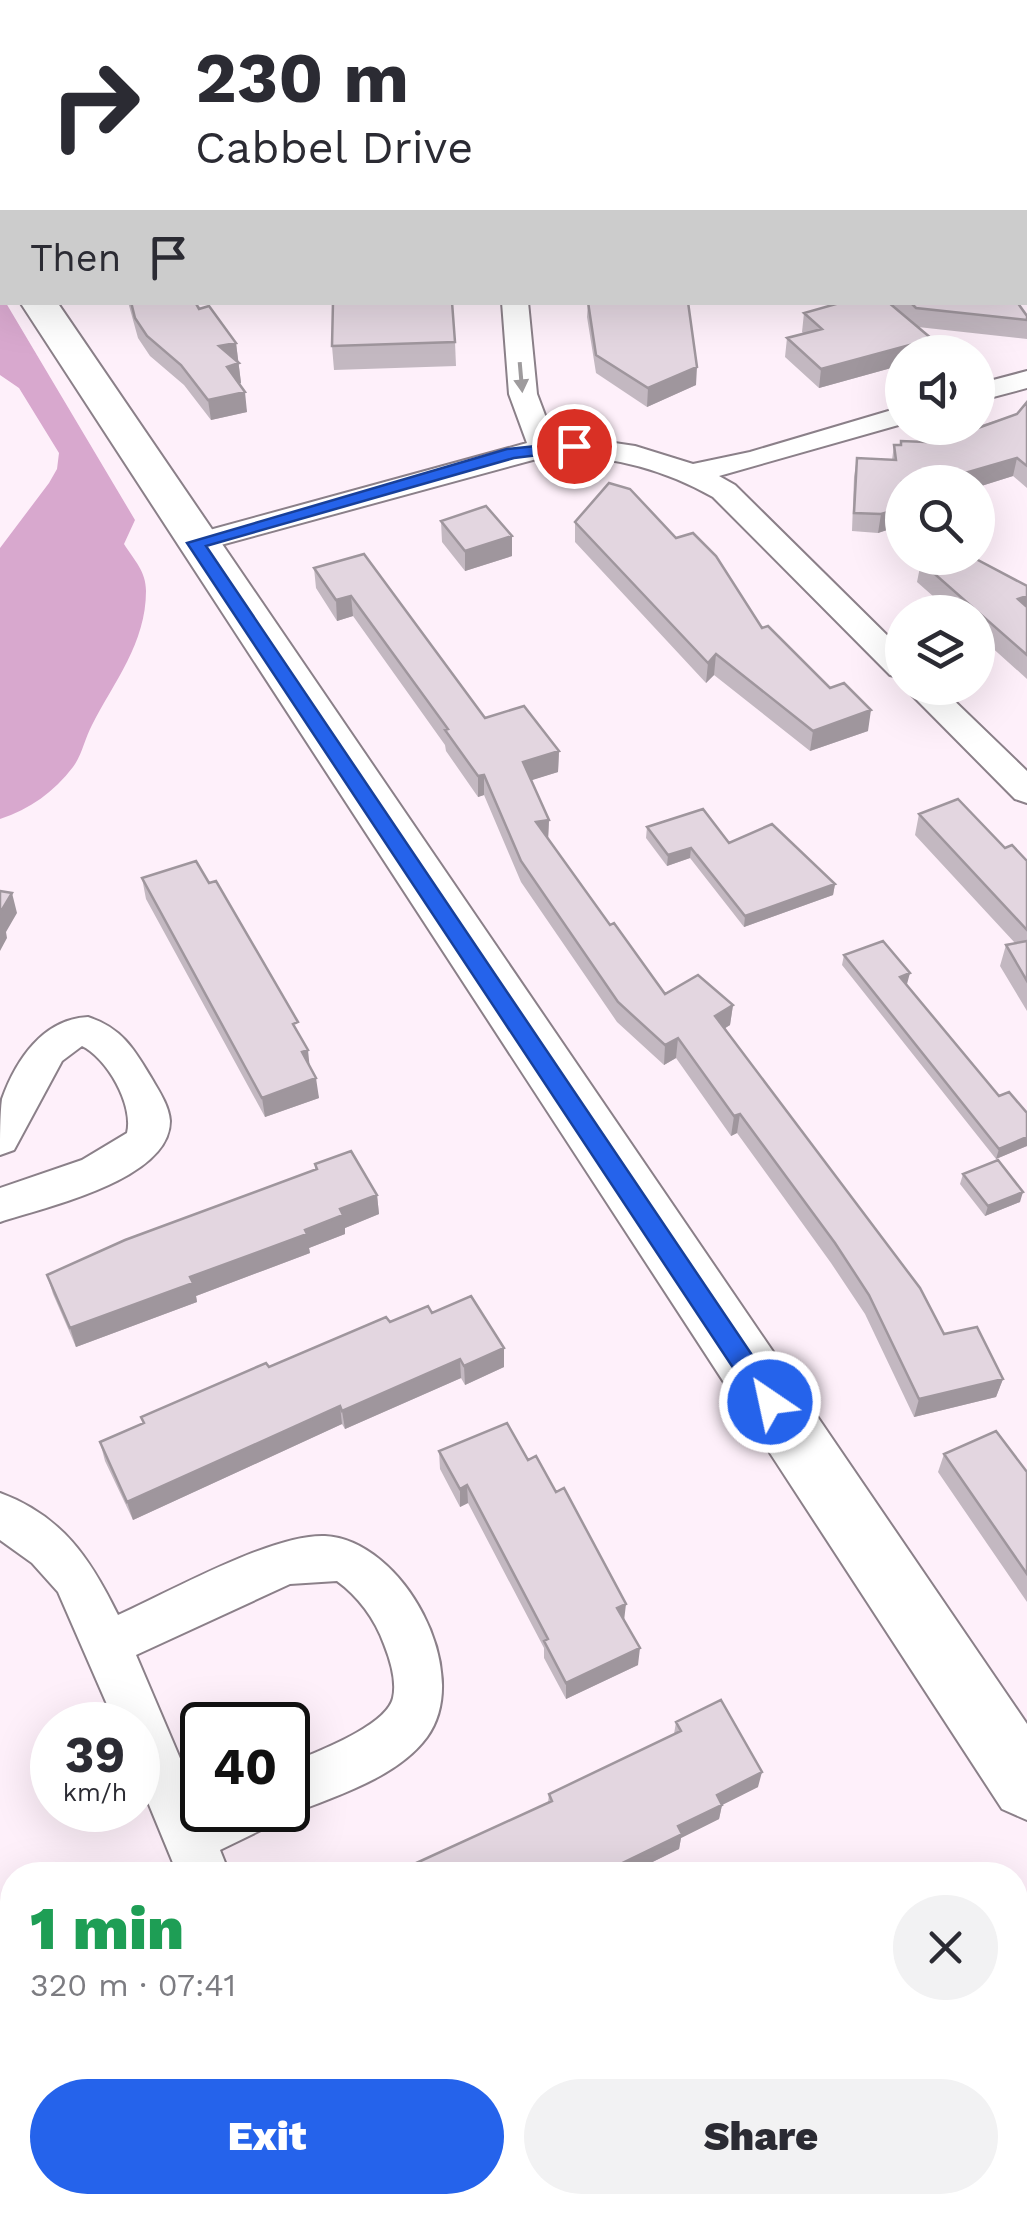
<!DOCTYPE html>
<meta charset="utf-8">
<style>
body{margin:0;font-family:"Work Sans",sans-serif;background:#f2f2f3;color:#2b2b33;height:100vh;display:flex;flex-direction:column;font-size:38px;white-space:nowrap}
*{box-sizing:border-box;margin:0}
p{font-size:32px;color:#7c7c81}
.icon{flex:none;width:55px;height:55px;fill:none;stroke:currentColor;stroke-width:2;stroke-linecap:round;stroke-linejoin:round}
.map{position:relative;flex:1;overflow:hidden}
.drawer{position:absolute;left:0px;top:1862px;width:1028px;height:352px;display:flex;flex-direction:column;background:#fff;border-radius:40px 40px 0 0;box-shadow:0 10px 40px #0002}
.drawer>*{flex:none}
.guide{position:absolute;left:0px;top:0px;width:1028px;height:305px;box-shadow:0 10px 40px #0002;background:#fff;color:#2b2b33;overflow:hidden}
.buttons{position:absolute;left:885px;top:335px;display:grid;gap:20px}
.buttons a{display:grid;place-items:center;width:110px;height:110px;border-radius:50%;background:#fff;box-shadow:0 10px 40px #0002;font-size:50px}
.speed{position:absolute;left:30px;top:1702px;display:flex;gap:20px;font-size:50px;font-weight:700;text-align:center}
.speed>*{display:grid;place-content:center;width:130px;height:130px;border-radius:50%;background:#fff;box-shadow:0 10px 40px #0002;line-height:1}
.speed small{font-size:25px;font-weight:400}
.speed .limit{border:5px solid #111;border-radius:15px;background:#fff;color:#111}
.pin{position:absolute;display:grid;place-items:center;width:85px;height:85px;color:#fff;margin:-42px;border:5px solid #fff;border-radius:50%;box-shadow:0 2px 10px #0007}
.me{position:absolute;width:110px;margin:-55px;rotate:326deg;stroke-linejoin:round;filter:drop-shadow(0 0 8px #0008)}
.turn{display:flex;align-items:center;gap:35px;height:210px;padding:0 30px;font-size:45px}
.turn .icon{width:130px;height:130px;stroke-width:2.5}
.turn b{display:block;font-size:70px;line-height:85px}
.then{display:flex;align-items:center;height:95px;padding:0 30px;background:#0003;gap:20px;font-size:38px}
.round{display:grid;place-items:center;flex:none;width:105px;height:105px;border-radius:52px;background:#f2f2f3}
.headline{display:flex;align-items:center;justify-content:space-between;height:170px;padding:0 30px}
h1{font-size:60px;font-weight:800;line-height:75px;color:#1e9e55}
.button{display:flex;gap:20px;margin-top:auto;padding:20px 30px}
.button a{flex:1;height:115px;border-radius:60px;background:#2563eb;color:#fff;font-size:40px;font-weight:800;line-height:115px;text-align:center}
.button a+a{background:#f2f2f3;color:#2b2b33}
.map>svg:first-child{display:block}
</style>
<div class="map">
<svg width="1027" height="2214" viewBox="0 0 1027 2214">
<rect width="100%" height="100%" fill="#fef0fa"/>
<!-- forest -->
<path fill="#d8a8ce" d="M0,292L2,302L6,303L135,520L124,544C134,560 146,571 146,591C146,643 114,682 92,725C85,738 82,755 73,767C54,792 30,809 0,819V548L49,483L57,469L59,453L19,388L0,375Z"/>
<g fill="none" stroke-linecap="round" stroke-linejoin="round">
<!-- street casing -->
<g stroke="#8b8089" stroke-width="4">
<path id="street" d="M1025,114H1027L1025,129Z
M1025,247L1027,248V265L1025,264Z
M502,302H528L537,394L554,439L574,437L635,446L693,464L750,452L902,407V424L719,476L735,485L902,650V678L890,675L713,497C661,468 604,453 544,457L206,549H184L180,543L184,537L527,443L509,394Z
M1027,371V388L978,401V384Z
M905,688H941L1027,771V803L1015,799Z
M88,1017C122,1028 134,1049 152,1079C159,1091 169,1106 170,1121C170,1180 45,1207 0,1222V1188L82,1160L127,1133C134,1105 107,1058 82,1046L62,1061L14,1150L0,1155C0,1138 0,1114 2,1099C16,1060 43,1019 88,1017Z
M0,1493C62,1516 90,1558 118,1615C170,1592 271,1534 325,1536C403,1540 474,1672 427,1737C397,1778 333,1797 288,1815L275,1810H288V1764C313,1753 386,1727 393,1698C397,1681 390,1659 384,1644C375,1619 358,1596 337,1581L290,1584L136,1655L202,1810H273L265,1828L220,1850L230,1875H178L138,1778V1725H116L58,1592L32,1563L0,1540Z
M271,2202H329V2214H271Z"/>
</g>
<!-- secondary casing -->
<g stroke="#8b8089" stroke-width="4">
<path id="secondary" d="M0,221H2V248L0,247Z
M20,302H57L1027,1724V1820L1002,1809Z"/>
</g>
<!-- street -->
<use href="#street" fill="#fff" fill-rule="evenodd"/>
<!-- secondary -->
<use href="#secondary" fill="#fff" fill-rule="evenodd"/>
</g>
<!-- wall -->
<path fill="#c3b8c1" d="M395,0H642L638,2H395Z
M128,302H195L236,343L241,383L239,384L247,412L211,420L184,385L150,356L138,338Z
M588,302L696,385L647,407L596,373L587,317Z
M889,302H1017L1027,316V339L918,327L932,339L930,352H902V365L819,388L785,357L787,338L804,334L802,332L804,313Z
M455,342L456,366L334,370L332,346Z
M1027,402V488L1013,476L978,487V482H902V525L878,533L852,531L854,477L857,458L892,460L894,445L926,442L1017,414Z
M441,521L512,556L465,571L442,542Z
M575,522L762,628L868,731L810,751L714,675L706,683L575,542Z
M364,554L485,718L559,751L558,772L531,780L549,820L548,839L610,925L665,994L733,1005L730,1025L725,1028L944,1334L1003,1379L996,1397L914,1417L865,1314L831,1263L737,1133L731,1136L676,1058L664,1065L617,1022L521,882L484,795L478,797L446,751L445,745L353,616L337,621L316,588L314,568Z
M921,562L1027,586V679L978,635V612H951L917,582Z
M919,814L1005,848L1027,861V1011L1000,966L1006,945L1015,943L915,835Z
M647,827L729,843L835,884L833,895L744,927L690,858L667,866L646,838Z
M142,878L300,1036L319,1098L265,1117L146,899Z
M844,955L907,984H906L999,1096L1027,1113V1146L996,1159L842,965Z
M315,1164L377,1195L379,1214L345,1228V1234L309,1248L310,1253L196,1296L197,1302L76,1347L53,1294L47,1275L315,1170Z
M963,1174L1020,1202L985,1216L960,1184Z
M432,1313L504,1348V1367L465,1385L461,1378L345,1429L342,1424L133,1520L105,1461L100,1442L143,1424L141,1417L390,1322Z
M439,1451L624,1621L638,1665L566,1699L544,1658V1648L468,1503L460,1507L440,1469Z
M944,1454L1027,1472V1602L938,1472Z
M676,1722L758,1787L722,1805L719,1819L681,1838L679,1849L626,1875H390L548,1803L549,1794L674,1734Z"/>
<!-- shaded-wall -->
<path fill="#9f969d" d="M329,0H375L370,2H324Z
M597,0H642L638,2H591Z
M932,339L930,352H902V365L819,388L821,369Z
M236,343L241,383L229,387L219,346Z
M697,367L696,385L647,407L648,388Z
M245,392L247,412L211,420L208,400Z
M1017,458L1013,476L978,487V482H934Z
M902,508V525L878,533L881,514Z
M512,536V556L465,571V551Z
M351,596L353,616L337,621L336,600Z
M1027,596V614L1018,599Z
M716,654L714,675L706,683L708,663Z
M871,710L868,731L810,751L813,731Z
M559,751L558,772L523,783V762Z
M484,775V795L478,797V776Z
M549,820L548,840L536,822Z
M691,848L690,858L667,866L668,855Z
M835,884L833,895L744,927L745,916Z
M12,893L17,913L6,932L7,938L0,951V913Z
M910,973L907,984L898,987L900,977Z
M733,1005L730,1025L713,1036L715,1016Z
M678,1038L676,1058L664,1065L665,1045Z
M308,1050L310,1070L302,1052Z
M316,1078L319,1098L265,1117L262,1098Z
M740,1114L737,1133L731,1136L734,1116Z
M1027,1137V1146L996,1159L999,1149Z
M1023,1192L1020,1202L985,1216L988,1206Z
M377,1195L379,1214L345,1228V1234L309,1248L310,1253L196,1296L197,1302L76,1347L70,1328L305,1230L340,1209Z
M504,1348V1367L465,1385L464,1366Z
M460,1359L461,1378L345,1429L342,1411Z
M1003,1379L996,1397L914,1417L919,1399Z
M340,1406L342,1424L133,1520L127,1502Z
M467,1485L468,1503L460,1507V1489Z
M626,1604L624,1621L617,1608Z
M640,1648L638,1665L566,1699V1683Z
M762,1772L758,1787L722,1805L719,1819L681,1838L679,1849L626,1875H606V1871L678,1826L717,1795Z
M2,1983L10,1996L3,2005L0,2001V1986Z
M12,2049V2071L0,2085V2064Z
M561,2202H577L558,2214H542Z"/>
<!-- building -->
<path fill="#e3d6e0" stroke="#9f969d" stroke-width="2.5" d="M203,0H329L324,2H198Z
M435,0H597L591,2H442Z
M745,0H1027V65L1025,66V2H741Z
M131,302H195L199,309L209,306L236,343L219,346L239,363L227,367L245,392L208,400L181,365L147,336L135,318Z
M333,302H452L455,342L332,346Z
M588,302H688L697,367L648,388L596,355Z
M843,302H888L932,339L821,369L787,338L822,329L804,313Z
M910,302H1017L1027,316V320L916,308Z
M1027,402V466L1017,458L934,482H902V508L881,514L854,513L857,458L896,460L894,445H901V441L926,442L978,428L1017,414Z
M609,483L630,489L676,538L693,533L716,556L762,628L768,626L830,688L844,683L871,710L813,731L716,654L708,663L575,522Z
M486,506L512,536L465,551L441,521Z
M364,554L485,718L524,706L559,751L523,762L549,820L536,822L610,925L614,923L665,994L698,975L733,1005L715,1016L920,1288L944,1334L977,1327L1003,1379L919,1399L869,1295L835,1243L740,1114L734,1116L678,1038L665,1045L618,1002L521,861L484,775L478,776L445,730L448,729L351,596L336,600L314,568Z
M928,558H974L1027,586V596L1018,599L1027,607V655L921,562Z
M958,799L1005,848L1012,845L1027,861V930L919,814Z
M703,809L729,843L772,824L835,884L745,916L691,848L668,855L647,827Z
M196,861L209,883L216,881L298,1022L293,1024L308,1050L302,1052L316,1078L262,1098L142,878Z
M0,891L12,893L0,913Z
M883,941L910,973L900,977L999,1096L1009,1092L1027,1113V1137L999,1149L844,955Z
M1027,941V981L1006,945Z
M351,1151L377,1195L340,1209L343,1215L305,1230L307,1234L190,1277L193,1283L70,1328L47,1275L125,1240L317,1169L315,1164Z
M998,1160L1023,1192L988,1206L963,1174Z
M471,1296L504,1348L464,1366L460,1359L342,1411L340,1406L127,1502L100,1442L144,1423L141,1417L266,1363L269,1367L386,1317L390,1322L428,1306L432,1313Z
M507,1423L528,1460L536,1456L556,1492L564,1488L626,1604L617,1608L640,1648L566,1683L544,1641L548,1639L467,1485L460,1489L439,1451Z
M996,1431L1027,1472V1574L944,1454Z
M721,1700L762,1772L717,1795L722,1805L678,1826L682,1834L606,1871L609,1875H390L552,1801L549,1794L681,1731L676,1722Z
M0,1997L12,2009V2049L0,2064Z
M443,2202H561L542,2214H448Z
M885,2202H972L979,2214H867Z"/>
<!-- one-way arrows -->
<defs><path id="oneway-solid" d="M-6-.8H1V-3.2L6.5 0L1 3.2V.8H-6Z" transform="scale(2.5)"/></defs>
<use fill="#9e9b9d" href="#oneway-solid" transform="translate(521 377) rotate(85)"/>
<!-- route -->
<path fill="#2563eb" stroke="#184099" stroke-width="2.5" d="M574,442L580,443V450L514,458L206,546L779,1395L783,1402L779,1410L770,1413L761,1410L187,543L507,449Z"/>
</svg>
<div class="buttons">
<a><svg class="icon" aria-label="sound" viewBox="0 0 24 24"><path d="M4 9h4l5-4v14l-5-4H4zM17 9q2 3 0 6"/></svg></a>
<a><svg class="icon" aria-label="search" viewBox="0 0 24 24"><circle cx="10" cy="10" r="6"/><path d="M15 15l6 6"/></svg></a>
<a><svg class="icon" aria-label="layers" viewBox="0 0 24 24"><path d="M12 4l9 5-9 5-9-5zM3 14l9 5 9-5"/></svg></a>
</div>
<div class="speed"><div>39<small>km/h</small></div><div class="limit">40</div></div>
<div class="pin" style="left:574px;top:446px;background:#d93025"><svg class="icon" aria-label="arrive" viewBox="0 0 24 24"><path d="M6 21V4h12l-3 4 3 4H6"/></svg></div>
<svg class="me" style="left:770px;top:1402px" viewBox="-20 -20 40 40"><circle r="17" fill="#2563eb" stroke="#fff" stroke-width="3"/><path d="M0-11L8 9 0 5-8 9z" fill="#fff"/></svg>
<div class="guide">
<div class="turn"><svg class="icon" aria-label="right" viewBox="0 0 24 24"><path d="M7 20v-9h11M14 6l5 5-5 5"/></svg><div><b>230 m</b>Cabbel Drive</div></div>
<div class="then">Then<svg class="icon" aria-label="arrive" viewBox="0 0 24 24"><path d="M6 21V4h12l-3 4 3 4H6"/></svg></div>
</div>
<section class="drawer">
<div class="headline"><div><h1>1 min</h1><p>320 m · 07:41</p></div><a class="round"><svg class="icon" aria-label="close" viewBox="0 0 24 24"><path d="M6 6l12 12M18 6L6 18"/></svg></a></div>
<div class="button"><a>Exit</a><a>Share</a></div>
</section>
</div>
